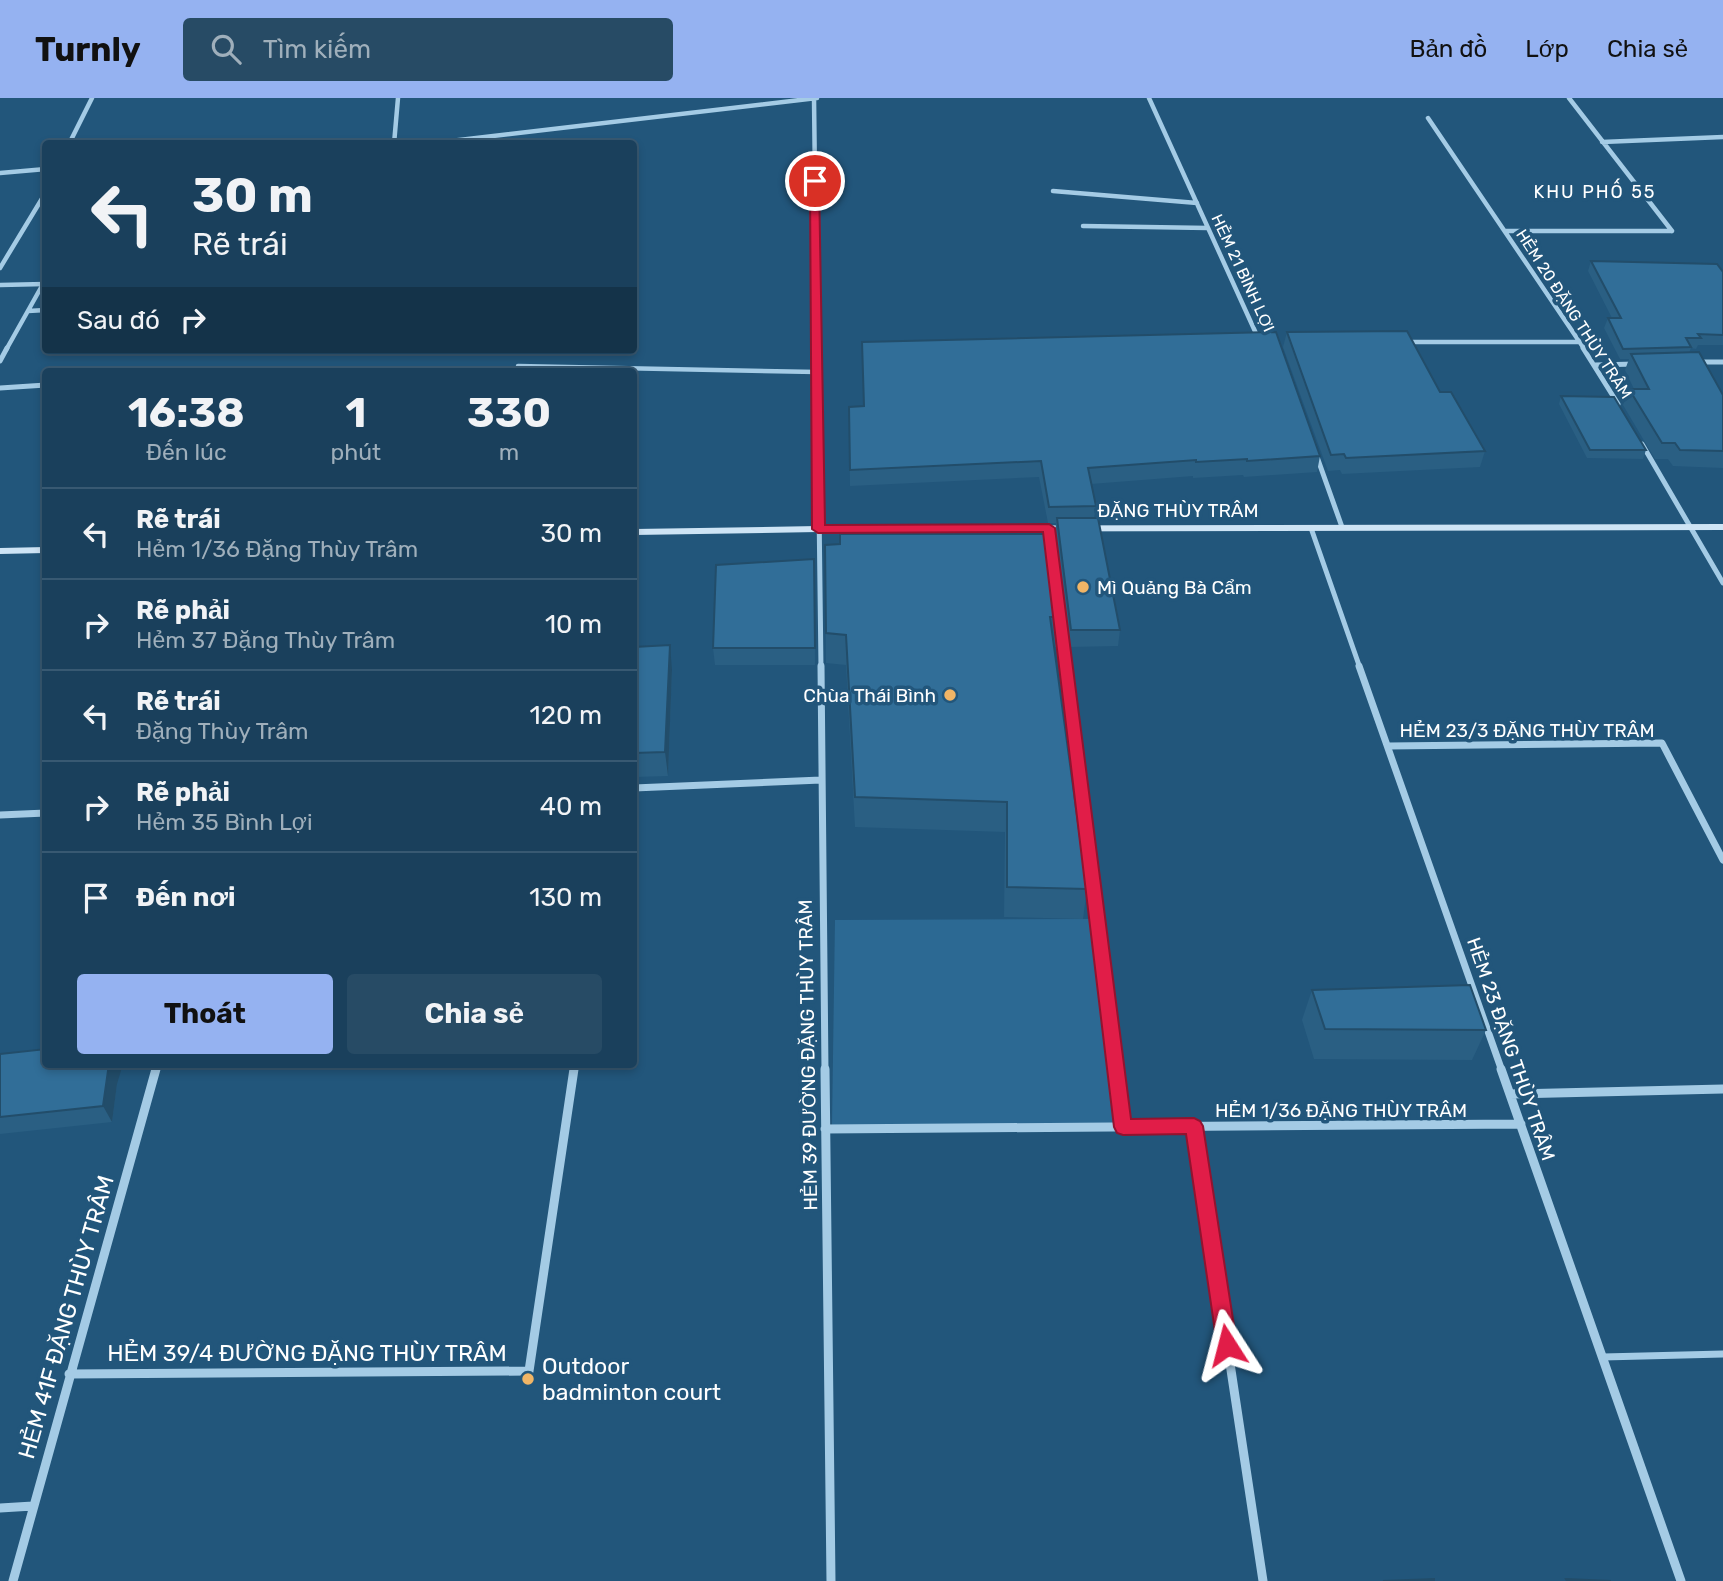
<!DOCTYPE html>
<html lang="vi">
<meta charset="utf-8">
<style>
body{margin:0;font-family:Rubik,sans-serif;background:#274b65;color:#f1f3f6;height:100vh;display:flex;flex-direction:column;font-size:26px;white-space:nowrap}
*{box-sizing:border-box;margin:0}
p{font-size:23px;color:#9fafbb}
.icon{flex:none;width:38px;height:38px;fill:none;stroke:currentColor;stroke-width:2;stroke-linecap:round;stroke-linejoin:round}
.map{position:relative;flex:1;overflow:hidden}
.drawer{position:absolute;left:42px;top:270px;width:595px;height:700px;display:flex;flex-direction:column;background:#1a405c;border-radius:7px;box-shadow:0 4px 10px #0003,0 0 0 2px #385972}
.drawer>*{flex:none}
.hud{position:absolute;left:42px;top:42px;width:595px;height:214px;border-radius:7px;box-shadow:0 4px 10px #0003,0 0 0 2px #385972;background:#1a405c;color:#f1f3f6;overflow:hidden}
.pin{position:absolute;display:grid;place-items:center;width:60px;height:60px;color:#fff;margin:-30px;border:4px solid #fff;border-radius:50%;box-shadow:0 2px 7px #0007}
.me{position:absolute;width:77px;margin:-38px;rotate:351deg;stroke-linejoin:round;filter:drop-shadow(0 0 5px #0008)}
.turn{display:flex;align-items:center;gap:24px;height:147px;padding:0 35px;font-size:32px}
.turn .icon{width:91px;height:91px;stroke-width:2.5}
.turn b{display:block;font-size:49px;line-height:60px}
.then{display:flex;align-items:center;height:66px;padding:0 35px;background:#0003;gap:14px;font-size:26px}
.eta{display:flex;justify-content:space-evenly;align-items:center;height:119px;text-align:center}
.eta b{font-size:42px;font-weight:700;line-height:49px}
.action{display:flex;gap:14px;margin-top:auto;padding:14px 35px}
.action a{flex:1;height:80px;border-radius:7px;background:#95b2f1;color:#111;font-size:28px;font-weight:700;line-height:80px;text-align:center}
.action a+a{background:#274b65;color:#f1f3f6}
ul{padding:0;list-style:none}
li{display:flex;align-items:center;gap:21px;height:91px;padding:0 35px;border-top:2px solid #385972}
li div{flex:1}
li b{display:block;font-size:26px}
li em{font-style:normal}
header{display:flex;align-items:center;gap:42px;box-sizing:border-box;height:98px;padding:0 35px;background:#95b2f1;color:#111}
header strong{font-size:33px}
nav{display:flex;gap:38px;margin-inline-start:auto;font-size:24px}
.search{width:490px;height:63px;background:#274b65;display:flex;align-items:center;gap:18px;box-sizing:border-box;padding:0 24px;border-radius:7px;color:#9fafbb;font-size:26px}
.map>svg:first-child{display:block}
</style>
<header>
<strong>Turnly</strong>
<div class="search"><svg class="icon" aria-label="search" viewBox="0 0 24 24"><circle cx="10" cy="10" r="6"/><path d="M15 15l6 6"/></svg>Tìm kiếm</div>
<nav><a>Bản đồ</a><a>Lớp</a><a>Chia sẻ</a></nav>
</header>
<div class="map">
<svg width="1723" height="1483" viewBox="0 0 1723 1483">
<rect width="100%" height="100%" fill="#22567b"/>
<!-- green -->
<path fill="#2c6993" d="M1097,821L1117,1029L832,1027L835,822Z"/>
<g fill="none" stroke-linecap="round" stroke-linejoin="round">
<!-- service-far1 -->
<path stroke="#a4cbe5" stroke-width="4.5" d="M518,268L817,274"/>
<!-- service -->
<path stroke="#a4cbe5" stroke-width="7" d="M1603,1259L1723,1256"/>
<!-- minor-far3 -->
<path stroke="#a4cbe5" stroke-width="4.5" d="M814,0L817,252
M1149,0L1259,242
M1569,0L1672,133
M1428,20L1585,252
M1602,44L1723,39
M69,46L92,0
M394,46L398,0
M425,46L817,0
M0,75L46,71
M1053,93L1197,105
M1083,128L1208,130
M1505,133H1672
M0,170L46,94
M0,187L45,186
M28,213L46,212
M1406,244H1579
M6,252L43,186"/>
<!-- minor-far2 -->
<path stroke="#a4cbe5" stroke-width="5" d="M817,250L821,570
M1583,250L1618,306
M0,263L7,250
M1697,264H1723
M1595,267L1636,266
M0,290L46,287
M1642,346L1723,485
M1316,356L1342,429
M1311,430L1360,570
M1060,519L1066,570"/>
<!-- minor-far1 -->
<path stroke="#a4cbe5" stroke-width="7" d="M821,568L825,973
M1066,568L1116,973
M1359,568L1502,973
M1388,648L1662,645L1723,762
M634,690L821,682
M0,717L46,715
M155,973L157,966
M574,973L575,966"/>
<!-- minor -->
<path stroke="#a4cbe5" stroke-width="9" d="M825,971L831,1483
M1116,971L1123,1029
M1501,971L1681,1483
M1510,996L1723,991
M1194,1028L1263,1483
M825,1031L1521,1026
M69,1276L529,1273L574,971
M0,1410L33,1408
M13,1483L156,971"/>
<!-- secondary -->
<path fill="#cee4f5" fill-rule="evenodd" d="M1723,426V432L818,434L634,437V431L818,428Z
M46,449V455L0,456V450Z"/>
</g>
<!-- wall -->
<path fill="#2a5f83" d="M1591,163L1723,174V247H1698L1696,251L1691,250L1689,255L1723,297V370L1673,368L1668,361H1655L1623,307L1629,291H1634L1625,272L1629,261H1620L1604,230L1608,220H1612L1588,173Z
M1287,234L1440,294L1485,353L1480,369L1342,376L1340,372L1328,373L1283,249Z
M1561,298L1646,352L1643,361L1587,360L1559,306Z
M849,309L1320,358L1317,374L1244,379L1243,377L1193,380V378L1091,386L1096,408L1094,420L1120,532L1118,548L1069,549L1055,436L1056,425H1048L1039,379L850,388Z
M825,447L1061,519L1058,549H1054L1087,791L1083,821L1004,819L1005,734L855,729L846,567L826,565Z
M814,461L815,567H715L713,550Z
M634,549L672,572L668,678L634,679Z
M1312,892L1486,932L1472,962L1314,961L1302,922Z
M0,956L117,986L112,1024L0,1036Z"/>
<!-- shaded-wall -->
<path fill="#224d6a" d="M670,547L672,572L668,678L665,654Z
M109,966H123L117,986L112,1024L103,1008Z"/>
<!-- building -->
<path fill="#316e98" stroke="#224d6a" stroke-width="2" d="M1591,163L1717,166L1723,174V237L1698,236L1701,240H1686L1691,249L1623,251L1608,220H1621Z
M1407,233L1440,294H1451L1485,353L1346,360L1344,356L1331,357L1287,234Z
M1276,234L1320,358L1247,363V361L1196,364V362L1088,370L1096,408L1049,409L1041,363L850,372L849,309L864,308L862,244Z
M1699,254L1723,297V353L1680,352L1675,345H1662L1629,291H1649L1631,256Z
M1561,298L1614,299L1646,352H1590Z
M1057,420H1098L1120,532H1071Z
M840,436H1051L1061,519H1050L1087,791L1007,789V704L855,699L846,537L826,535L825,447L840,446Z
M814,461L815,550H713L716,467Z
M670,547L665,654L634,655V549Z
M1470,887L1486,932L1325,931L1312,892Z
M46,951V966H109L103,1008L0,1019V956Z
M1434,1481V1483H1383Z
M1566,1481L1611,1483H1567Z"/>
<!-- route -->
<path fill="#e11d48" stroke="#92132f" stroke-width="2" d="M815,80L819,83L825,427L1049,426L1055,430L1131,1021L1194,1020L1200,1023L1203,1028L1237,1247L1234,1253L1227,1256L1220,1253L1217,1247L1186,1036L1123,1037L1117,1035L1114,1029L1043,434L818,435L812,431L810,83Z"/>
<!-- markers -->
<g fill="#f1b566" stroke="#22567b" stroke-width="2.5">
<circle cx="1083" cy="489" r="7"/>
<circle cx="950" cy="597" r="7"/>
<circle cx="528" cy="1281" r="7"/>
</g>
<g text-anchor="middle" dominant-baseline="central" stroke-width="7" stroke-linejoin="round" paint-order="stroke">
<!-- far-street labels -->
<g font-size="16" fill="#fff" stroke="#22567b">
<text transform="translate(1243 175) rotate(65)">HẺM 21 BÌNH LỢI</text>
<text transform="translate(1574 216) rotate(57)">HẺM 20 ĐẶNG THÙY TRÂM</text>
</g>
<!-- far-neighbourhood labels -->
<g font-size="18" letter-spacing="2" fill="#fff" stroke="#22567b">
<text x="1595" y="94">KHU PHỐ 55</text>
</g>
<!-- street labels -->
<g font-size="19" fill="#fff" stroke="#22567b">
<text x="1178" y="412">ĐẶNG THÙY TRÂM</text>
<text x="1527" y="632">HẺM 23/3 ĐẶNG THÙY TRÂM</text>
<text transform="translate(1511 951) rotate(71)">HẺM 23 ĐẶNG THÙY TRÂM</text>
<text transform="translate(808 957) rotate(-91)">HẺM 39 ĐƯỜNG ĐẶNG THÙY TRÂM</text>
<text x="1341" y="1012">HẺM 1/36 ĐẶNG THÙY TRÂM</text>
</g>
<!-- poi labels -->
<g font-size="19" fill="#fff" stroke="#22567b" text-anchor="start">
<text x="1097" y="489">Mì Quảng Bà Cẩm</text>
<text x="936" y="597" text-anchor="end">Chùa Thái Bình</text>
</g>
<!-- near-street labels -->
<g font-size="23" fill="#fff" stroke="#22567b">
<text transform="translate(66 1219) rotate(-74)">HẺM 41F ĐẶNG THÙY TRÂM</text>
<text x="307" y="1255">HẺM 39/4 ĐƯỜNG ĐẶNG THÙY TRÂM</text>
</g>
<!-- near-poi labels -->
<g font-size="23" fill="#fff" stroke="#22567b" text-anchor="start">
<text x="542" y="1268">Outdoor<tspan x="542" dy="26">badminton court</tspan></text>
</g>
</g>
</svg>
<div class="pin" style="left:815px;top:83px;background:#d93025"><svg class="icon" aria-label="arrive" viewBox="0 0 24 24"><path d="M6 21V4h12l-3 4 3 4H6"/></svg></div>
<svg class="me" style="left:1227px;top:1247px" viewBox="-20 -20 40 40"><path d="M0-17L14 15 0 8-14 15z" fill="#e11d48" stroke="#fff" stroke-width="4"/></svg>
<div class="hud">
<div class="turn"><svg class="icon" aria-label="left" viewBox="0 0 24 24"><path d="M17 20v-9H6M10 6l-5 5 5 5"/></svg><div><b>30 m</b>Rẽ trái</div></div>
<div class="then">Sau đó<svg class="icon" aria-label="right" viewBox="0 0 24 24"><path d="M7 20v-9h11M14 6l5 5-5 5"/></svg></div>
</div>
<section class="drawer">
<div class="eta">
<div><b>16:38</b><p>Đến lúc</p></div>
<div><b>1</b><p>phút</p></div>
<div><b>330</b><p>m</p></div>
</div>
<ul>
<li><svg class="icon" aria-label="left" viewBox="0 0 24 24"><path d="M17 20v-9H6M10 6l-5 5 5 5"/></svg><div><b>Rẽ trái</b><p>Hẻm 1/36 Đặng Thùy Trâm</p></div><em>30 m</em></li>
<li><svg class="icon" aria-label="right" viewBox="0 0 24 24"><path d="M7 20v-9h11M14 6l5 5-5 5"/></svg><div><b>Rẽ phải</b><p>Hẻm 37 Đặng Thùy Trâm</p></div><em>10 m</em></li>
<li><svg class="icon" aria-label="left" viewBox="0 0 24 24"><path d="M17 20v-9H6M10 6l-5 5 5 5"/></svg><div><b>Rẽ trái</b><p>Đặng Thùy Trâm</p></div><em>120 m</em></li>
<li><svg class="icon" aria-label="right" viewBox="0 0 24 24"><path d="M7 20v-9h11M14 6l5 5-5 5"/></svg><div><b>Rẽ phải</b><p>Hẻm 35 Bình Lợi</p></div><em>40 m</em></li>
<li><svg class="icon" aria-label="arrive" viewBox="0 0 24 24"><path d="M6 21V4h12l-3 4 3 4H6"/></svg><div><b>Đến nơi</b></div><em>130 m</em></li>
</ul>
<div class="action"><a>Thoát</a><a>Chia sẻ</a></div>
</section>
</div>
